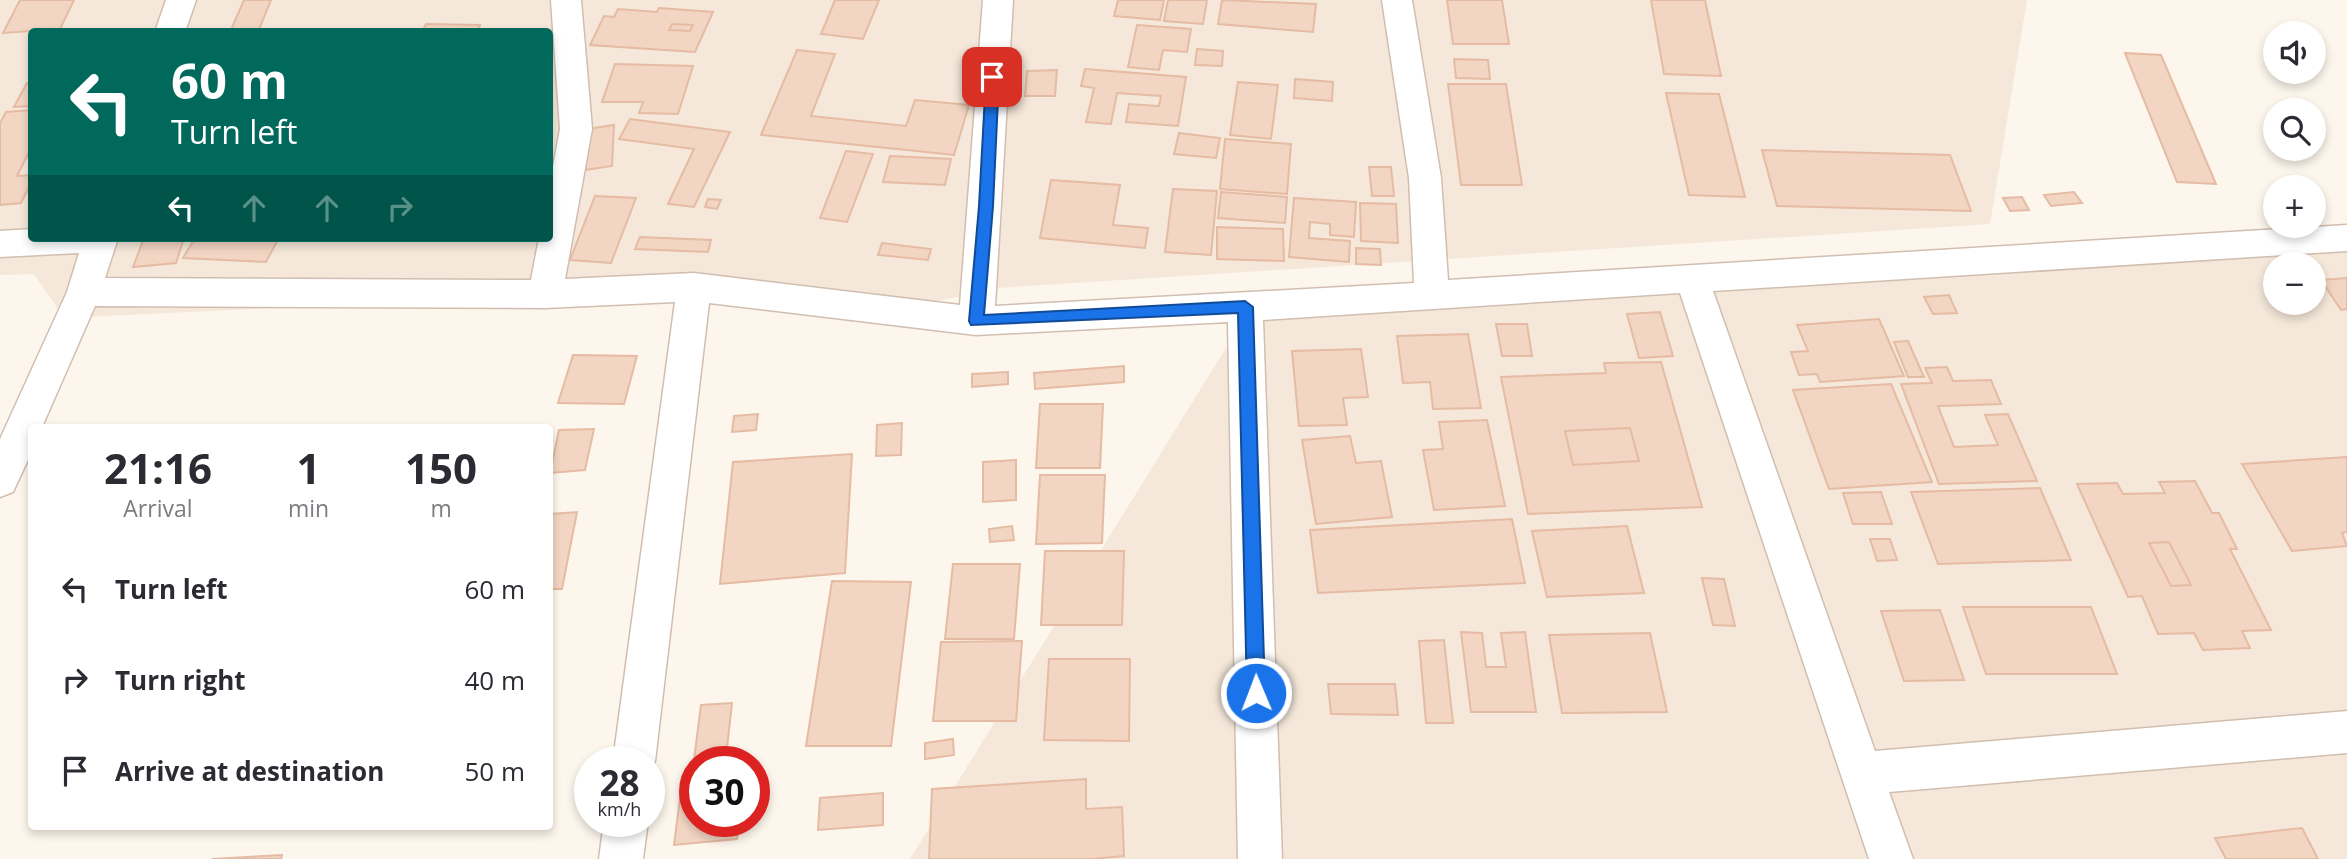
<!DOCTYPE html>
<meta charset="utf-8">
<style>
body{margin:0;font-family:"Open Sans",sans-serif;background:#f2f2f3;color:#2b2b33;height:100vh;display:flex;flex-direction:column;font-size:26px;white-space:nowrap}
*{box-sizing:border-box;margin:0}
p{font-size:23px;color:#7c7c81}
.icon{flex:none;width:38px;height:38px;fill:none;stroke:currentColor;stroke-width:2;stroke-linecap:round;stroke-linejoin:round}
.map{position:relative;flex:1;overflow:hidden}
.side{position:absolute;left:28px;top:424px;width:525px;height:406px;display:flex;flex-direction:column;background:#fff;border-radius:7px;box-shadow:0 4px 10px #0003}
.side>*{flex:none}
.guide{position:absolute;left:28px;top:28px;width:525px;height:214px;border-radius:7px;box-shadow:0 4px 10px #0003;background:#00695c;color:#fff;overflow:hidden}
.buttons{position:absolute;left:2263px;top:21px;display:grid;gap:14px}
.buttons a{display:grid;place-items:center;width:63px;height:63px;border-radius:50%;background:#fff;box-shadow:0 4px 10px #0003;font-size:35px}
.speed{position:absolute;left:574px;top:746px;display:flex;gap:14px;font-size:35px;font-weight:700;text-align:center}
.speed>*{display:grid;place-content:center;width:91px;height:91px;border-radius:50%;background:#fff;box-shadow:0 4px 10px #0003;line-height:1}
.speed small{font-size:18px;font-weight:400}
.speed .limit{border:10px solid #d22;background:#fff;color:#111}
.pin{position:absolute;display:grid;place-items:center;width:60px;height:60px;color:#fff;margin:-30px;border-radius:14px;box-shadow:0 4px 10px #0006}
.me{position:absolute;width:77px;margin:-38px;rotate:359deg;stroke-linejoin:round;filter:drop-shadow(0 0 5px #0008)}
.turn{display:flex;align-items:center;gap:24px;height:147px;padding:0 28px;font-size:32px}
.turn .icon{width:91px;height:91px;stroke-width:2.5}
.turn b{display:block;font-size:49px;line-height:60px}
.lanes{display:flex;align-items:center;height:66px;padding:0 28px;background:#0003;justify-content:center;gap:35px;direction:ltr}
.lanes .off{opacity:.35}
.eta{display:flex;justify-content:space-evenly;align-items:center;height:119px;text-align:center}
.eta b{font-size:42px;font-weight:700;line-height:49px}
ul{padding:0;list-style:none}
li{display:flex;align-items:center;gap:21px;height:91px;padding:0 28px}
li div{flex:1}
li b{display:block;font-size:26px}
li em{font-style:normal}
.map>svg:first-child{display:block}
</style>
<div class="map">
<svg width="2347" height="859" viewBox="0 0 2347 859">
<rect width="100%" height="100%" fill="#fdf6ec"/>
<!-- residential -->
<path fill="#f5e8da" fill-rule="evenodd" d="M0,0H2027L1990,224L997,288L907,308L664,289L64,318L34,274L0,275ZM32,32H550V238H32Z
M2347,232V859H910L1242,322ZM2275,264H2314V303H2275Z"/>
<!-- building -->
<path fill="#f3d5c3" stroke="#e6bba3" stroke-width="2" fill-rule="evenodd" d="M20,0H74L60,29L3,33Z
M244,0H271L258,32H230Z
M835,0H879L863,39L821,34Z
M1118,0H1164L1160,20L1114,16Z
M1168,0H1207L1203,24L1164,21Z
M1222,0L1316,4L1313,32L1218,24Z
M1447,0H1502L1509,44H1453Z
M1651,0H1705L1721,76L1664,74Z
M659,8L713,12L695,52L590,45L604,16L614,17L618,9L657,12ZM672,24L693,25L690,31L669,30Z
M426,24L480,25L477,32H422Z
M672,24L693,25L690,31L669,30Z
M1137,25L1191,29L1187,52L1163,50L1159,70L1128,67Z
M1197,49L1223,51L1222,66L1195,65Z
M797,50L835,54L811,116L906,126L915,100L969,105L954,155L761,135Z
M2125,53L2161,55L2216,184L2177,182Z
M1454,59L1488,60L1490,79L1456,78Z
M615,64L693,66L678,114L639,113L643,102H602Z
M1085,69L1186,77L1178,126L1126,122L1129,104L1159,106L1161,96L1117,93L1111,124L1086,122L1094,88L1081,86Z
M1057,70L1055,96H1025L1027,71Z
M1295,79L1333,82L1332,101L1294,98Z
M32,82V106L14,107L27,83Z
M1238,82L1278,85L1271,139L1230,135Z
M1448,84H1506L1522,185H1461Z
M1666,93L1719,94L1745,197L1689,195Z
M32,110V146L17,176L32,175V181L21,203L0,205V123L6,112Z
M630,119L730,132L694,207L668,204L694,149L619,139Z
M614,125L612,166L585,170L587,129Z
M1179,133L1220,138L1216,158L1174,154Z
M1225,139L1291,144L1287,194L1220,189Z
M1762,150L1950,155L1971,211L1777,206Z
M846,151L873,154L847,222L820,218Z
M890,156L951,159L945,185L883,182Z
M1369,167H1391L1394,196H1372Z
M1051,180L1120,185L1113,225L1148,228L1145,248L1040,238Z
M1173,189L1217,191L1211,255L1165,252Z
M1221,192L1287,197L1285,223L1218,218Z
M2074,192L2082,203L2051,206L2044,195Z
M595,196L636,198L611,263L570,260Z
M2022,197L2029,210L2010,211L2003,198Z
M1294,198L1356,202L1354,237L1330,235V224L1310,222L1309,238L1350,241L1349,262L1289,257Z
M708,199L721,200L717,209L705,207Z
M1360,203L1396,204L1398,243L1361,241Z
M1217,227L1283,229L1284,261L1217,259Z
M640,237L711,240L708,252L635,249Z
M144,238H184L176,263L133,267Z
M195,238H279L266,262L183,258Z
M882,243L931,249L928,260L878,255Z
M1356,248L1380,249L1381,265L1356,264Z
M2347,278V309L2341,310L2321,280Z
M1949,295L1957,313L1933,314L1924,297Z
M1660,312L1673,356L1639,358L1627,314Z
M1879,319L1904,376L1820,382L1817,374L1799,375L1791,352L1808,351L1797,325Z
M1496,324H1527L1532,356H1502Z
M1468,334L1481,408L1433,409L1430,382L1403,383L1397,336Z
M1908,341L1924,377H1908L1894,342Z
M1361,349L1368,397L1343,398L1347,425L1299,426L1292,351Z
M573,355L637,356L624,404L558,403Z
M1661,362L1702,507L1528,514L1501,377L1606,373L1604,363ZM1630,428L1639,461L1573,465L1565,431Z
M1124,366V382L1035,389L1034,373Z
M1947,367L1953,381L1991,380L2001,404L1938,406L1954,447L1998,445L1985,415L2008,414L2037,481L1939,484L1901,384L1932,383L1925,368Z
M1008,372V384L972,387V374Z
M1891,384L1932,482L1829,489L1793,390Z
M1040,404H1103L1100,468H1036Z
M758,414L756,430L732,432L734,416Z
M1487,420L1505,506L1434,510L1423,450L1443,449L1439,422Z
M902,423L901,455L876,456L877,425Z
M1630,428L1639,461L1573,465L1565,431Z
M594,429L585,470L550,473L559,430Z
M1350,436L1356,463L1381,461L1392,517L1316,524L1302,440Z
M852,454L845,573L720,584L733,462Z
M2347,457V532L2342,533L2347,546L2292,551L2242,464Z
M1016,460V500L983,502V462Z
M1040,475H1105L1102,543L1036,544Z
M2195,481L2212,513H2219L2237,549H2230L2271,630L2242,631L2250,648L2203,650L2194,633L2158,634L2142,596L2128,597L2077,484L2117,483L2123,494L2165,493L2159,482ZM2169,542L2191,585L2171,586L2149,543Z
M2040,488L2071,560L1938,564L1911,492Z
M1881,492L1892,524H1853L1843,493Z
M577,512L562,589H550V514Z
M1512,519L1525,583L1318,593L1310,530Z
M1012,526L1014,540L990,542L989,529Z
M1627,526L1644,593L1547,597L1532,531Z
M1870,539H1890L1897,560L1877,561Z
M2169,542L2191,585L2171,586L2149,543Z
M1045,551H1124L1122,625H1041Z
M953,564H1020L1014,639H945Z
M1702,578L1724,579L1735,626L1713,625Z
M832,581L911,582L891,746H806Z
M1963,607H2091L2117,674H1986Z
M1940,610L1964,680L1904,681L1881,611Z
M1461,632L1482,633L1486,667H1506L1501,633L1525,632L1536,712H1471Z
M1650,633L1667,712L1562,713L1549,635Z
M1444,640L1453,723H1426L1419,641Z
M1022,641L1016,721H933L941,642Z
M1049,659H1130L1129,741L1044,740Z
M1328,684H1395L1398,715L1331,714Z
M732,703L726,757L694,760L701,705Z
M953,739L954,755L925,759V743Z
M1086,779V809L1122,807L1124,856L1091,859H929L932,789Z
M883,793V825L818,830L820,798Z
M695,797V821H739L737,839L674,845L680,798Z
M2302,828L2318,859H2226L2215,838Z
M282,855L281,859H212Z"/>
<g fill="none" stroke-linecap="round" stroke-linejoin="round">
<!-- minor casing -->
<g stroke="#d1beb0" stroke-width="3">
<path id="minor" d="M166,0H196L185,32H155Z
M551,0H581L592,129L565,279L694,273L960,305L983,0H1013L995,306L1414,283L1409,178L1382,0H1412L1441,178L1448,280L2347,225V251L1713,291L1875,751L2347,711V753L1889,792L1913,859H1869L1680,293L1263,320L1282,859H1238L1228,322L976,335L709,303L655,761L649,775V761H613L675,302L545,308L95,306L42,427H32V451L13,492L0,497V439L67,292L79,253L0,257V231L32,229V238H118L105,278L531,280L539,238H550V183L560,129Z
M604,821H648L643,859H599Z"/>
</g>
<!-- minor -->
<use href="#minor" fill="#fff" fill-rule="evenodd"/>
</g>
<!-- route -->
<path fill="#1a73e8" stroke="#114b97" stroke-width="2" d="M992,73L999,77L993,206L984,315L1245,301L1253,307L1265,693L1262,699L1256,702L1249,699L1247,693L1238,313L971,325L969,321L979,206L986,77Z"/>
</svg>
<div class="buttons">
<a><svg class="icon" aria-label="sound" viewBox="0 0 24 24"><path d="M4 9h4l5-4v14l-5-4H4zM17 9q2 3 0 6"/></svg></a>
<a><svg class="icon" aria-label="search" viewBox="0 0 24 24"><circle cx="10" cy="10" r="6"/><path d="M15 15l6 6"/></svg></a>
<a>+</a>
<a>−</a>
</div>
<div class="speed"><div>28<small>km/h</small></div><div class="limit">30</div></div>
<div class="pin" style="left:992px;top:77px;background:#d93025"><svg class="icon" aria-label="arrive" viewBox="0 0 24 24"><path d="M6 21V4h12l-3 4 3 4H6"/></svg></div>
<svg class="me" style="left:1256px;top:693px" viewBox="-20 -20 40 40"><circle r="17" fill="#1a73e8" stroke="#fff" stroke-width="3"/><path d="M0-11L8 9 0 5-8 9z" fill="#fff"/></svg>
<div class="guide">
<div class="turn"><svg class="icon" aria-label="left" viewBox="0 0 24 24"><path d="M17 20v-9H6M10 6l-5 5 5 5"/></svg><div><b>60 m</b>Turn left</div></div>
<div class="lanes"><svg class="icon" aria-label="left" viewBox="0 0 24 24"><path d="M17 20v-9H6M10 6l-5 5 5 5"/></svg><svg class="icon off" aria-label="ahead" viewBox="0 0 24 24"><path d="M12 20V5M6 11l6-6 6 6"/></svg><svg class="icon off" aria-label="ahead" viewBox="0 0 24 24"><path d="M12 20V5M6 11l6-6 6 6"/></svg><svg class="icon off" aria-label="right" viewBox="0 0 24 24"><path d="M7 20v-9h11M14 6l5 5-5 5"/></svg></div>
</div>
<section class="side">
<div class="eta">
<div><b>21:16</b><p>Arrival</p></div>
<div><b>1</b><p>min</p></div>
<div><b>150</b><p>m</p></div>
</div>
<ul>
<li><svg class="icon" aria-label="left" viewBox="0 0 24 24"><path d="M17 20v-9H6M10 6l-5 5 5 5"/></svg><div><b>Turn left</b></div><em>60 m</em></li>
<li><svg class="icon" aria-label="right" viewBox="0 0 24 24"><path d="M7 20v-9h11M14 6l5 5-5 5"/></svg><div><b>Turn right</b></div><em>40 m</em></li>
<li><svg class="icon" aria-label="arrive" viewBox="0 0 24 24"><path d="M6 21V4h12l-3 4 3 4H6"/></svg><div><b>Arrive at destination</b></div><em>50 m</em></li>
</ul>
</section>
</div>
